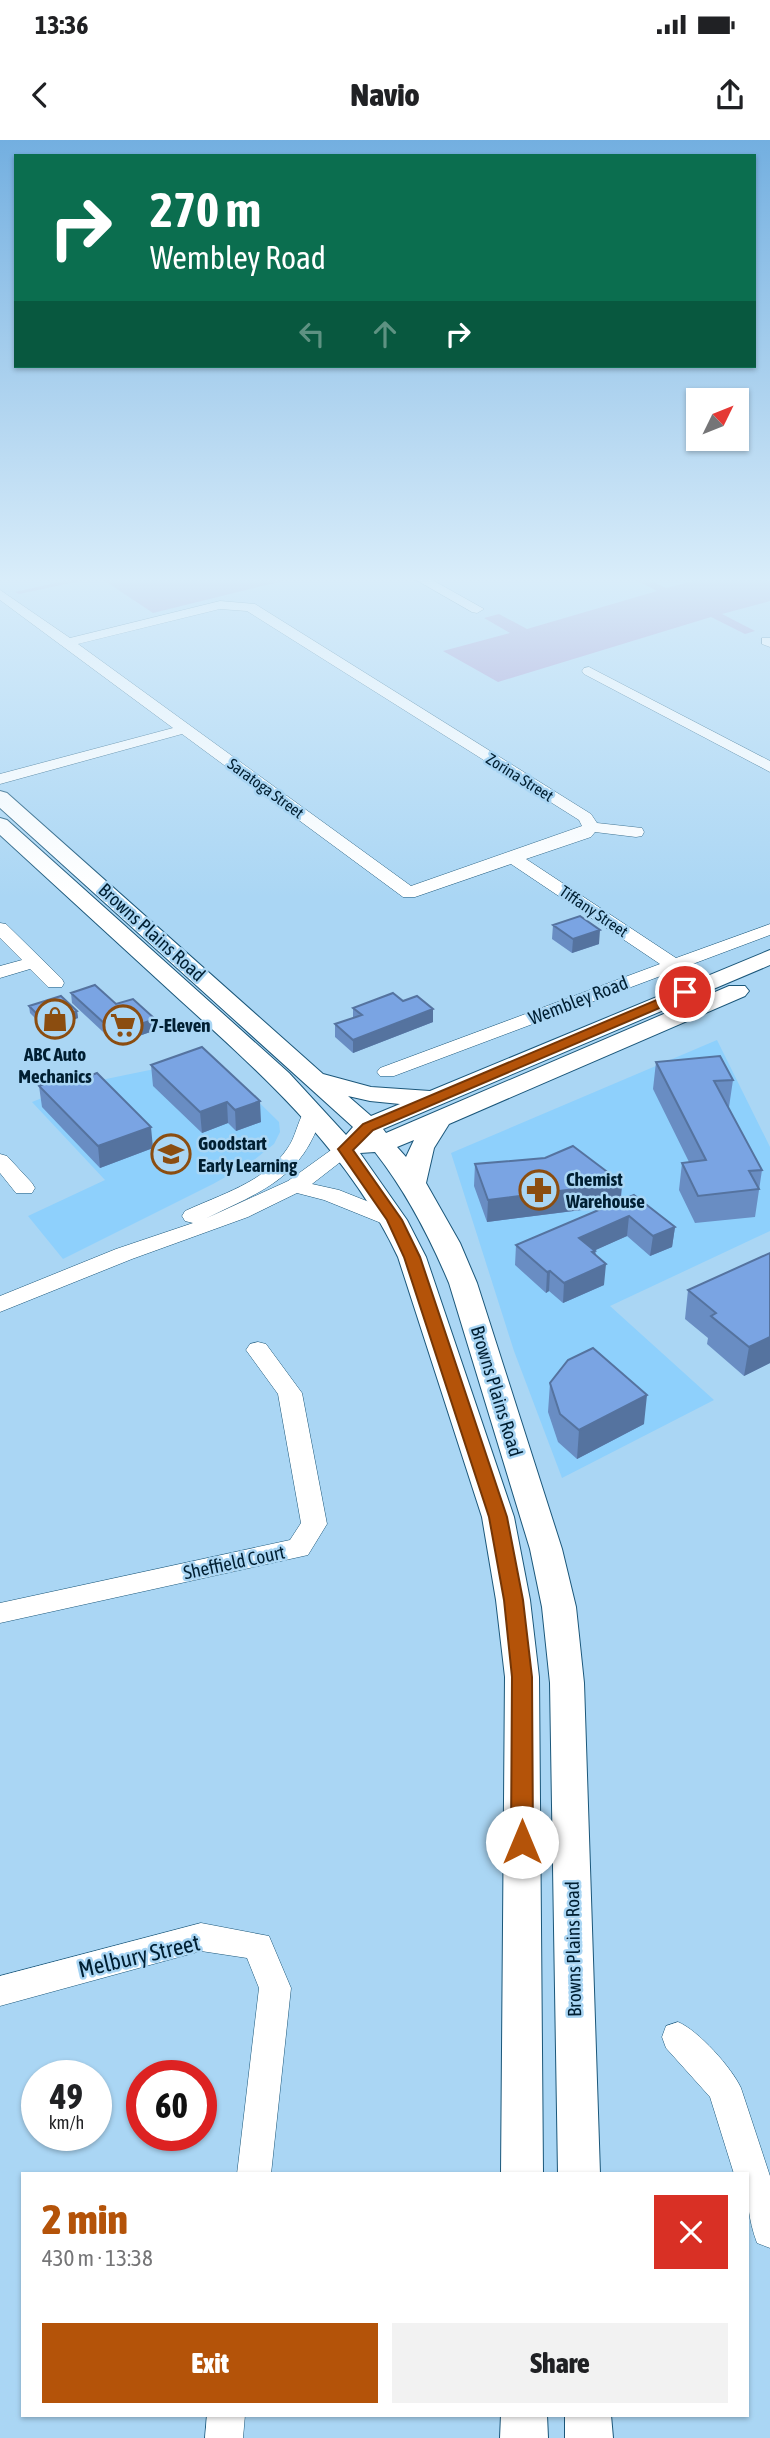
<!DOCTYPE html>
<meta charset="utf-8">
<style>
body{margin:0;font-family:"Asap Condensed",sans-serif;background:#f2f2f2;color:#202124;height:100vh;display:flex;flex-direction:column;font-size:26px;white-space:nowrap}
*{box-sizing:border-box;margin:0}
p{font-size:23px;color:#757577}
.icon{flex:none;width:38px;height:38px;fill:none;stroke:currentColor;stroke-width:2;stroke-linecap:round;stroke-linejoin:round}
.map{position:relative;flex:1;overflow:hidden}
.details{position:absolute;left:21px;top:2032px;width:728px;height:245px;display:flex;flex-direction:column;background:#fff;border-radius:0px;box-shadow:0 2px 5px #0004}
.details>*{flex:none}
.top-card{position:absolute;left:14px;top:14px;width:742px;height:214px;border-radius:0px;box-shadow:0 2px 5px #0004;background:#0b6e4f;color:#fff;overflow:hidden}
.needle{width:46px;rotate:47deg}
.tools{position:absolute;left:686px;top:248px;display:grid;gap:14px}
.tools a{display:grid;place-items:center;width:63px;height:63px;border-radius:0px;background:#fff;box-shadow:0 2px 5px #0004;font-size:35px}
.speed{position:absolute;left:21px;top:1920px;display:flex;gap:14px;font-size:35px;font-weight:700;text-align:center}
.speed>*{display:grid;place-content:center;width:91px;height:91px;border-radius:50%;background:#fff;box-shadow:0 2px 5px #0004;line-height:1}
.speed small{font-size:18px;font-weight:400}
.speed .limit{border:10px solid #d22;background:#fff;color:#111}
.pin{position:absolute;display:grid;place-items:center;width:60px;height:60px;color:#fff;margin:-30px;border:4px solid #fff;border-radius:50%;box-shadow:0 2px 7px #0007}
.me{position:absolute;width:77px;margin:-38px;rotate:0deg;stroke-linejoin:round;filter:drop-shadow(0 0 5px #0008)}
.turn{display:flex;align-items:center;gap:24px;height:147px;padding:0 21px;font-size:32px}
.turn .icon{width:91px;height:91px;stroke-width:2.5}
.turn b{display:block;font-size:49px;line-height:60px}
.lanes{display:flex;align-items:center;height:66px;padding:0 21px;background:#0003;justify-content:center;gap:35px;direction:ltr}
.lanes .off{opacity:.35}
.round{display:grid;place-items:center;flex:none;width:74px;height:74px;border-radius:0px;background:#f2f2f2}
.summary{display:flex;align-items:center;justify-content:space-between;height:119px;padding:0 21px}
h1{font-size:42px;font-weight:800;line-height:52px;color:#b45309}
.primary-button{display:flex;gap:14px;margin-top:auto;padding:14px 21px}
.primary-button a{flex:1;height:80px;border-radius:0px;background:#b45309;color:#fff;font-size:28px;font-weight:800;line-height:80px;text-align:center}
.primary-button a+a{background:#f2f2f2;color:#202124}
.status{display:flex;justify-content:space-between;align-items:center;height:49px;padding:0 35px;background:#fff;direction:ltr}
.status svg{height:19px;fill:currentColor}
header{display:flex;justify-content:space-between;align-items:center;height:91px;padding:0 21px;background:#fff;font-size:32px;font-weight:800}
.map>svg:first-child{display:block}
</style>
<div class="status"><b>13:36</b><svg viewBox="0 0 49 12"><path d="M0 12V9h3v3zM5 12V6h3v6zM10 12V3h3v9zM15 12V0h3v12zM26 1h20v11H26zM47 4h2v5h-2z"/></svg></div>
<header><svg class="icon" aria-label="back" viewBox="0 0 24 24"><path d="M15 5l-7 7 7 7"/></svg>Navio<svg class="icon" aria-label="share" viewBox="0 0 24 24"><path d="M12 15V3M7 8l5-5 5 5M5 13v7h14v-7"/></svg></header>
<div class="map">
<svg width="770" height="2298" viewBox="0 0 770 2298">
<rect width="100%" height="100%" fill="#aad6f4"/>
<!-- built -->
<path fill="#8ed0fc" d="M717,900L770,1007V1091L610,1166L714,1260L562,1338L514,1211L451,1013Z
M213,917L279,982L280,992L274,1004L249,1024L213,1044L63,1119L28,1076L105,1040L32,962L72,946Z"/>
<!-- green -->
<path fill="#a897cf" d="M81,437H299L153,473L99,437L19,454L15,452Z
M630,437H643L666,448L709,437H770V461L722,474L755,491L745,494L711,477L498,542L443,511L510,493L484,478L499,474L527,489L657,451Z"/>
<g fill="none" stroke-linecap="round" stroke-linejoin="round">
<!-- minor casing -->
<g stroke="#1b577a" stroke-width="1">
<path id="minor" d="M411,437H427L484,469L477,473L472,472Z
M0,450L70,498L220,461L255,464L591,674L597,683L642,688L644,692L642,696L636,697L595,692L591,697L526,719L676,818L770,784V795L394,936H380L377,932L380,928L660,824L511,724L415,757H403L182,594L0,644V634L173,588L0,460ZM220,469L247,471L579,680L582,686L411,746L78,504Z
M762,498H770V507L762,504Z
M589,527L770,621V632L584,534L582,531L584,528Z
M0,783L6,784L62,839L64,843L62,847H48L30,829L0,838V826L22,820L0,798Z
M312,968L319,970L322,974C303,1038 262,1051 207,1078L288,1041L338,1005H352L355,1009L352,1013L312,1044L339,1050L402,1075L405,1080L402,1085H386L324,1060L297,1053L248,1077L132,1119L0,1172V1156L116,1109L193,1083L185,1081L182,1076L185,1071C219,1055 265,1042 287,1009C296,997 297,982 305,970Z
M0,1014L7,1016L32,1043L35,1048L32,1053H16L0,1033Z
M258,1202L266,1204L302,1253L327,1384L308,1415L0,1483V1463L290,1400L301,1383L278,1254L246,1210L250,1204Z
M201,1783L269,1796L291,1848L271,2034H237L259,1848L247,1818L201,1811L0,1866V1836Z
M678,1882C698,1890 732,1928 741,1948L770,2036V2108L757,2103C748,2079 747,2059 747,2034H734L710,1957L666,1908L662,1897L666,1886Z
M207,2275H245L243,2298H205Z"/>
</g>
<!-- major casing -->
<g stroke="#1b577a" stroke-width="2">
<path id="major" d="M0,651L7,653L323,934L371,947L430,951L770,810V825L383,989L386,993L729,846H745L749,851L745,856L449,984L434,1008L426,1043L460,1103L477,1143L562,1409L576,1467L584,1543L600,2034H558L550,1543L542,1467L530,1409L449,1143C429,1096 407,1053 375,1012L360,1013L407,1080L426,1117L514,1377L530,1460L539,1537L543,2034H501L505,1537L496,1460L482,1377L398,1117C348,1011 266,938 180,860C120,805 60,750 0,695V678L7,680L289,933L346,995L353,987L0,668ZM348,956L370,961L400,964L371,976ZM414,1000L406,1017L397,1007Z
M501,2275H547L548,2298H500Z
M565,2275H611L613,2298H565Z"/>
</g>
<!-- minor -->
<use href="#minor" fill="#fff" fill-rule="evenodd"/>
<!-- major -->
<use href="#major" fill="#fff" fill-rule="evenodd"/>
</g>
<!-- wall -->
<path fill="#698dc3" d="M553,785L599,804L572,813L552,799Z
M71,853L116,864L156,890L116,904L72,863Z
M29,866L77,871L78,878L46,889L30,873Z
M353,868L433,882L353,913L335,897V884L353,878Z
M202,907L261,982L236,991L228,983L202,993L153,946L151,925Z
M656,922L733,940L729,967H728L762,1030L755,1077L695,1083L679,1050L682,1023L689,1022L653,949Z
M39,946L153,1008L100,1028L42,967Z
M475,1024L622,1043L621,1060L675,1087L672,1107L650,1116L627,1096L595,1110L604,1145L563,1163L549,1151L546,1153L515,1125L516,1105L606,1067L487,1082L474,1046Z
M770,1113V1223L744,1236L707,1204L708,1198L685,1179L688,1150Z
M550,1243L644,1284L577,1319L558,1302L548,1272Z"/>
<!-- shaded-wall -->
<path fill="#55739f" d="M600,790L599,804L572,813L573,799Z
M433,869V882L353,913V900Z
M77,871L78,878L46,889L45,882Z
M155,879L156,890L116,904L115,893Z
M260,961L261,982L236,991L235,970Z
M227,962L228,983L202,993L200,972Z
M151,987L153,1008L100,1028L98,1006Z
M622,1043L620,1065L487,1082L488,1060Z
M629,1076L627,1096L578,1118L579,1098Z
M675,1087L672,1107L650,1116L653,1096Z
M595,1111L594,1130L606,1124L604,1145L563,1163L564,1143L592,1112Z
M550,1131L549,1151L546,1153L547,1132Z
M770,1197V1223L744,1236L749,1207Z
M647,1255L644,1284L577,1319L579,1290Z"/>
<!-- building -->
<path fill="#7aa4e3" stroke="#55739f" stroke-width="2" d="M580,776L600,790L573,799L553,785Z
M95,845L116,864L133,859L155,879L115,893L71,853Z
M393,853L403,861L417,856L433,869L353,900L335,884L362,875L353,868Z
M61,856L77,871L45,882L29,866Z
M202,907L260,961L235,970L227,962L200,972L151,925Z
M720,916L733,940L714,941L762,1030L749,1031L759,1049L698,1056L682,1023L706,1020L656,922Z
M97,933L151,987L98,1006L39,946L62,937L69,944Z
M573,1006L622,1043L488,1060L475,1024L545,1018Z
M634,1055L675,1087L653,1096L629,1076L579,1098L595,1111L592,1112L606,1124L564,1143L550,1131L547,1132L516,1105Z
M770,1113V1197L749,1207L711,1176L716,1173L688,1150Z
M593,1208L647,1255L579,1290L560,1274L550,1243L568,1220Z"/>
<!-- sky -->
<linearGradient id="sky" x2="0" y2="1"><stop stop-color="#73afe0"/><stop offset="0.58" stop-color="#d9edfa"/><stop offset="1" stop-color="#d9edfa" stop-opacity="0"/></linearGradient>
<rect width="770" height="758" fill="url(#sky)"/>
<!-- route -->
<path fill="#b45309" stroke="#753606" stroke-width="2" d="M685,848L692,852L690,855L373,990L353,1010L402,1080L420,1117L507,1377L523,1460L532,1537L533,1702L530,1708L522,1711L515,1708L511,1702L512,1537L504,1460L489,1377L404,1117L387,1080L338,1009L363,984Z"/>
<!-- icons -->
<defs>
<g id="shop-ring" transform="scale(2.0125)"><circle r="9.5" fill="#aad6f4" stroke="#8b4d10" stroke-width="1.5"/><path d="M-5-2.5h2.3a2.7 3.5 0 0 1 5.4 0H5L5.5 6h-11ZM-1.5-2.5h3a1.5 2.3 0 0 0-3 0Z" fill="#8b4d10"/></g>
<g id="supermarket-ring" transform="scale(2.0125)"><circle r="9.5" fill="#aad6f4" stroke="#8b4d10" stroke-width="1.5"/><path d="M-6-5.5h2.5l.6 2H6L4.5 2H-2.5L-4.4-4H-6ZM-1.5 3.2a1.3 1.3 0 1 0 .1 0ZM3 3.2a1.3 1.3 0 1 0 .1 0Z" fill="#8b4d10"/></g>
<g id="school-ring" transform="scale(2.0125)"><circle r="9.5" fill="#aad6f4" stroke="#8b4d10" stroke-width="1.5"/><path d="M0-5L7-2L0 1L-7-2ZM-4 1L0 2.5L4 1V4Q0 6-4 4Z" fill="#8b4d10"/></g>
<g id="pharmacy-ring" transform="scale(2.0125)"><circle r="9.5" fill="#aad6f4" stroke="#8b4d10" stroke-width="1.5"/><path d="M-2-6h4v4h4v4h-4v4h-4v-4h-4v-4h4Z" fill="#8b4d10"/></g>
</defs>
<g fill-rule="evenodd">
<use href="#shop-ring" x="55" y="879"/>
<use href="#supermarket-ring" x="123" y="885"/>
<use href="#school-ring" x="171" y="1014"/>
<use href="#pharmacy-ring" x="539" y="1050"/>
</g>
<g text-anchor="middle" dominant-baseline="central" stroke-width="5" stroke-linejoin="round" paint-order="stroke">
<!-- far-street labels -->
<g font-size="16" fill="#001f32" stroke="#aad6f4">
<text transform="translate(520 637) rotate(32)">Zorina Street</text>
<text transform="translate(266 648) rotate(36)">Saratoga Street</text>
<text transform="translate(594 771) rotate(34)">Tiffany Street</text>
</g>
<!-- street labels -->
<g font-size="19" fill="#001f32" stroke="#aad6f4">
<text transform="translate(152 792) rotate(42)">Browns Plains Road</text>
<text transform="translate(578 860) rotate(-21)">Wembley Road</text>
<text transform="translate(497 1251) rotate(73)">Browns Plains Road</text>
<text transform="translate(234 1422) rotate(-12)">Sheffield Court</text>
<text transform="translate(573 1809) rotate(-91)">Browns Plains Road</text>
</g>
<!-- poi labels -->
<g font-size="19" font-weight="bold" fill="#001f32" stroke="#aad6f4" text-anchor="start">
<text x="150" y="885">7-Eleven</text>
<text x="55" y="914" text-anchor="middle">ABC Auto<tspan x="55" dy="22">Mechanics</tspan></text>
<text x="198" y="1003">Goodstart<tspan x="198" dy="22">Early Learning</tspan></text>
<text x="566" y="1039">Chemist<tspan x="566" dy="22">Warehouse</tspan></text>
</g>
<!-- near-street labels -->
<g font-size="23" fill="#001f32" stroke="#aad6f4">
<text transform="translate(139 1816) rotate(-13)">Melbury Street</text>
</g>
</g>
</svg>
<div class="tools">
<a><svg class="needle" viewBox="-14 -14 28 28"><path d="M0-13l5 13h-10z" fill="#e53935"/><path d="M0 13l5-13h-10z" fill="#757577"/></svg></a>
</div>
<div class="speed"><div>49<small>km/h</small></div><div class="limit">60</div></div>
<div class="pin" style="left:685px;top:852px;background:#d93025"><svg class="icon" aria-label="arrive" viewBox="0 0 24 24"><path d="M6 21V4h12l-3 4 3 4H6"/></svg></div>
<svg class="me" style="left:522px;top:1702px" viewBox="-20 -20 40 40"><circle r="19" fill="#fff"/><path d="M0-13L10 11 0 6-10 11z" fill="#b45309"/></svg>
<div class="top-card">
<div class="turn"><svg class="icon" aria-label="right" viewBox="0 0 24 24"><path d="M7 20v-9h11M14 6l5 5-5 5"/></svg><div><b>270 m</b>Wembley Road</div></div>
<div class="lanes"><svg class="icon off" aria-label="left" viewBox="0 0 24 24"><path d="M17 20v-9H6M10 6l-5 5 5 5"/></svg><svg class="icon off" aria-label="ahead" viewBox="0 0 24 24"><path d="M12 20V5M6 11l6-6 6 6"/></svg><svg class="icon" aria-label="right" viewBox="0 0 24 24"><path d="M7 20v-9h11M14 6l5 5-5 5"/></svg></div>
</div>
<section class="details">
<div class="summary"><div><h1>2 min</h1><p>430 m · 13:38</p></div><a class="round" style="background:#d93025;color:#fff"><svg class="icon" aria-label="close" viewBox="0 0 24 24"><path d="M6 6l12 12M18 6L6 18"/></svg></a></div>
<div class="primary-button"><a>Exit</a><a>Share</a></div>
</section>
</div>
